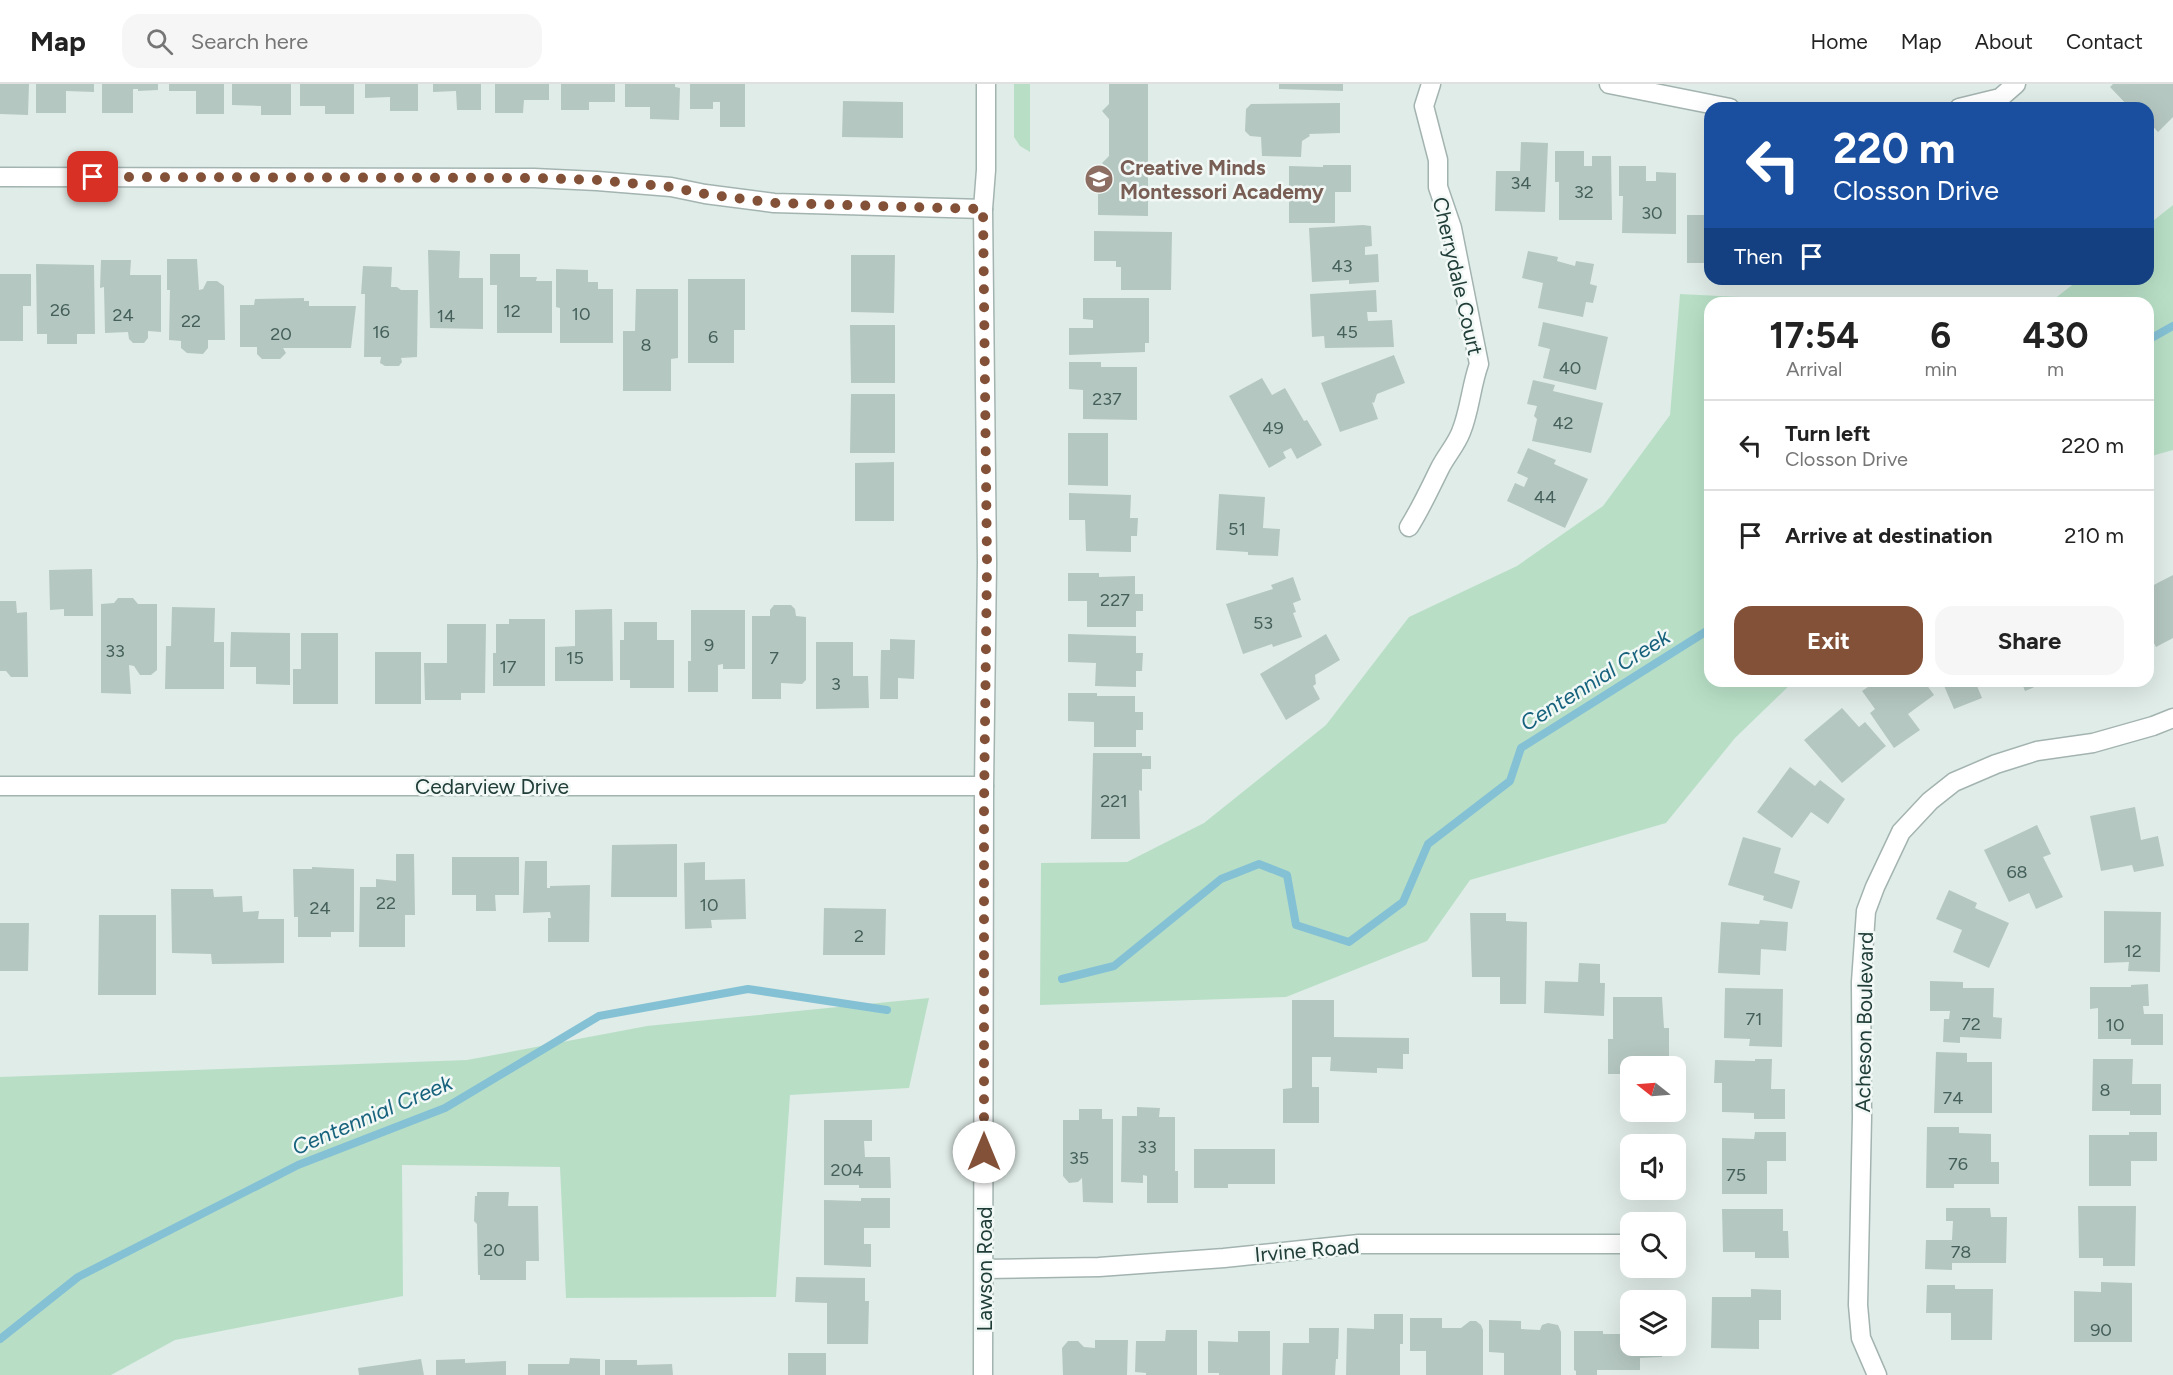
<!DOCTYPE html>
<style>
body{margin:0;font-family:Figtree,sans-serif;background:#f6f6f6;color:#222;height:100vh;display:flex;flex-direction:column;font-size:22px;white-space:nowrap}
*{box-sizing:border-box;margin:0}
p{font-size:20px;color:#767676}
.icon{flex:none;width:33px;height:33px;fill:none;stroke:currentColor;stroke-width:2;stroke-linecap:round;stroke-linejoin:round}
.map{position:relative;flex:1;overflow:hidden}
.drawer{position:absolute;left:1704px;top:213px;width:450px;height:390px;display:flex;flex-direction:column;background:#fff;border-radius:18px;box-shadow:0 6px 24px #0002}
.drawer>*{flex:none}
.hud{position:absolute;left:1704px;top:18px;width:450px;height:183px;border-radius:18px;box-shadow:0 6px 24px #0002;background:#1a4fa0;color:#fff;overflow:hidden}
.needle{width:39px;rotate:287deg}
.fabs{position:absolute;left:1620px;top:972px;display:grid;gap:12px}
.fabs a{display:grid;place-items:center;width:66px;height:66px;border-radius:12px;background:#fff;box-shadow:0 6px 24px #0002;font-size:30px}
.pin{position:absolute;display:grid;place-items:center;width:51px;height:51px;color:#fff;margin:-26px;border-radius:12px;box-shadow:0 3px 9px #0006}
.me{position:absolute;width:66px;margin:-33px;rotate:0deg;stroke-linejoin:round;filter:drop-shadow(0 0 4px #0008)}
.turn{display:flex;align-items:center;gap:21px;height:126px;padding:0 30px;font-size:27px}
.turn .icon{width:78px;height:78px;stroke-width:2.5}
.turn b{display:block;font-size:42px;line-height:51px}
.then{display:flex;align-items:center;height:57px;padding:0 30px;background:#0003;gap:12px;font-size:22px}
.eta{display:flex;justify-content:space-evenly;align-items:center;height:102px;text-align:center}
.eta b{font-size:36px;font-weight:700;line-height:42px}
.cta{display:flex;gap:12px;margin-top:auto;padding:12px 30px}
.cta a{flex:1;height:69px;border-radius:18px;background:#835137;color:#fff;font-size:24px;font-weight:700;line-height:69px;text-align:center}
.cta a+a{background:#f6f6f6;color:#222}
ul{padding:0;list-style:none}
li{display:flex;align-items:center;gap:18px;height:90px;padding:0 30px;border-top:2px solid #e0e0e0}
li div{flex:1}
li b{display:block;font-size:22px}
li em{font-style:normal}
header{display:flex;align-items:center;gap:36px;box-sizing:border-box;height:84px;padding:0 30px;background:#fff;border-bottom:2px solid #e0e0e0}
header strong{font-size:28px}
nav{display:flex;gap:33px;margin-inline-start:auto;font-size:21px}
.search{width:420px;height:54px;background:#f6f6f6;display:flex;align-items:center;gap:15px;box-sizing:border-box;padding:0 21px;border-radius:18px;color:#767676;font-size:22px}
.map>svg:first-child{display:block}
</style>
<header>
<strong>Map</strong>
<div class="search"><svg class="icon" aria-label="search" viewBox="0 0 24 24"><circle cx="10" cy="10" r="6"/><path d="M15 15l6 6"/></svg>Search here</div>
<nav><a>Home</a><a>Map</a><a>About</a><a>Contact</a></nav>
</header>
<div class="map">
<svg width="2173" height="1291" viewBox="0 0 2173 1291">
<rect width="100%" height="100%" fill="#e0ece8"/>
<!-- green -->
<path fill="#b8dfc6" d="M1014,0H1030V68L1020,62L1014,53Z
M2173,121V366L2148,373V219H2049L2080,195H2148V141Z
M1680,210L1863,219H1710V597H1794L1735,654L1666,739L1470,796L1427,857L1286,913L1040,921L1041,779L1127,778L1204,739L1326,641L1409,533L1517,482L1603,422L1670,331Z
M929,914L909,1004L790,1011L776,1213L566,1214L560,1083L402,1081L403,1212L175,1256L111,1291H0V993L467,976L647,942Z"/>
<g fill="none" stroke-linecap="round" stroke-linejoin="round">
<!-- stream -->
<path stroke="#85c1d5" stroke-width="8" d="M2148,256L2173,242
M1062,895L1114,882L1221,795L1259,780L1287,791L1296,841L1349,858L1403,818L1428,760L1510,697L1521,664L1710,545
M0,1255L78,1193L298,1081L445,1024L599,932L748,905L887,926"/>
</g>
<!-- building -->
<path fill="#b5c7c1" d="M0,0H29L28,31L0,30Z
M36,0H94V8L66,7V29H36Z
M102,0H158V6L138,7V5H133V29H102Z
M169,0H224V30H196V7H169Z
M232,0H291V31H261V22L232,21Z
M300,0H354V30H325V22H300Z
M365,0H418V27H390V13L365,14Z
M433,0H481V26H457L456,7L433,8Z
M495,0H549V16H524L523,29H495Z
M561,0H615V18H589V26H561Z
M625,0H675V3L680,4L679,36L650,35V23H625Z
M690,0H745V43H720V18H713V25H690Z
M1109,0H1148V132L1098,131V103H1109V86L1102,79L1109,72V35L1102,27L1109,20Z
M1279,0H1343V7L1279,5Z
M2113,0H2173V33L2158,48L2148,37V24H2130L2110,3Z
M843,17L903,18V54L842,53Z
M1340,19V49L1309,50L1310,52L1302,57L1301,73L1262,72L1261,53L1250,52L1245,47L1246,25L1251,20Z
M1521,58L1548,59L1545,128L1495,127L1496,87H1520Z
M1555,67H1584V82H1592V72H1611L1612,136H1559V98H1555Z
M1323,81H1351V108H1335V139H1289V82L1323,83Z
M1619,82H1646V97H1656V88L1676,89V150L1622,149L1623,112H1619Z
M1687,131H1710V179H1687Z
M1363,141L1371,142L1372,162L1365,163V171L1378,170L1379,198L1349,200V196L1312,198L1309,144Z
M1094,147L1172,148L1171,206H1121V183H1116V177H1094Z
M428,166L460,167L459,194H483V245L430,244Z
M1528,167L1558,173L1557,177L1575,182L1576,177L1594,180L1590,200L1597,202L1593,219L1586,218L1583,233L1538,224L1543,199L1522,194Z
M490,170H520V193H537L536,197H552V249H497V201H490Z
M851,171H895L894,229L851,228Z
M167,175H197L199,206L203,205L207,197H217L224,202L225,256H208V264L203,270L187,269L181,264V257L169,256L170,206H167Z
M101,176H131L130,191H161V248L148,247V254L144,259H133L129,255L128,248L105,249L104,203L100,204Z
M36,180L94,181L95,250H77V260H47V250H37Z
M363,182L392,183L391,203H397L401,206H418L417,273L401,274L402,278L399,282H385L380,279L381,273H364L365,210H361Z
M556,185L588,186V198H598V205H613V259H560V224L556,223Z
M0,190H31V222H23V257H0Z
M688,195H745V246H734V279H688Z
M636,205H678V274L671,275V307H623V247H635Z
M1376,206L1377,228H1367L1368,237L1392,236L1394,263L1325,264L1324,252L1312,253L1310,210Z
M304,214V217H309V222H356L351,264H283L286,269L280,275H262L257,270V263H240V221H254L255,215Z
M1083,214H1149V259H1145V268L1069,271V244H1093V236L1083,235Z
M1543,238L1608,253L1596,306L1543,294L1550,265L1538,262Z
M850,241H895V299H851Z
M1394,271L1405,299L1377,310L1374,319L1372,318L1378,335L1340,348L1321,299Z
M1069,278H1101V283H1137V336L1083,335V306L1069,305Z
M1262,294L1272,311L1285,304L1304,337L1307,336L1322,361L1297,375L1291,364L1283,368L1286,374L1269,384L1229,312Z
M1533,296L1555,301L1553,307L1603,319L1591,369L1532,357L1537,335L1534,332L1537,322L1527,320Z
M851,310H895V369H850Z
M1068,349H1108V402L1068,401Z
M1528,364L1556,376L1554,380L1588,395L1565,444L1507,417L1515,399L1524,403L1528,394L1517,389Z
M894,378V437H855V379Z
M1069,409L1131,411L1130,434H1138L1137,452H1131V468L1086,467L1085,436H1069Z
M1219,410L1265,413L1263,444L1280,445L1278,472L1248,471V468L1216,466Z
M92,485L93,532H64V525L50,526L49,486Z
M1068,489H1099V493L1135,492V510H1143V527H1136V543H1087V517H1068Z
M2173,491V554L2156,563L2148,548V504Z
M1293,493L1301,516L1293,519L1296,528L1293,529L1302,553L1273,563L1272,560L1243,570L1226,520L1273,505L1271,501Z
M118,514H133L138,520H157V586L151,591H140L134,582L129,581L131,610L101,609V520L114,519Z
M0,517H16L17,529L27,528L28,593H11L6,587H0Z
M774,521H791L795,525L796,532L806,533V596L802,600L781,599V615H752V532H770V526Z
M172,523L215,524L214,558H224V605H165L166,562H171Z
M608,525H612L613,597H555V563L575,562V526Z
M691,526H745V585H723V580L718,581V608H688V577H691Z
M509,535H545V602H493V569H496V540H509Z
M624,538H657V556H674V604H630V596H620V556H624Z
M447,540H486L485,609H461V616H425L424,579H447Z
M231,548L290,549V601L256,600V583H230Z
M301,549H338V620H293V585H301Z
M1068,550L1136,552V569H1143L1142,587H1136V603L1095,602L1096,579L1068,578Z
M1326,550L1340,576L1315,591L1316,600L1313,602L1320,615L1286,636L1260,590Z
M890,555L915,556L914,595L898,594V615H880L881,566H890Z
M816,558H853V592H868L869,624L816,625Z
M375,568H421V620H375Z
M1872,597H1924L1934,611L1908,630L1920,646L1894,664L1870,629L1875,625L1862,607L1874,599Z
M1942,597H1975L1982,614L1954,625Z
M2021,597H2049L2025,607Z
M1068,609H1097V612H1135V628H1143V646H1136V663H1094V638L1068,637Z
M1842,624L1859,643L1865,638L1886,662L1842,699L1804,656Z
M1093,669H1142V672H1151V685H1142V707L1139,706L1140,755H1091Z
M1790,683L1815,702L1820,696L1845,715L1828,740L1811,728L1792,754L1757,728Z
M2135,723L2141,756L2158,752L2164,782L2134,788L2132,781L2101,787L2090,732Z
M2037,741L2051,770L2043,773L2063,813L2036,825L2029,809L2009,818L1984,766Z
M1743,753L1781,764L1774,789L1800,797L1792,825L1763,816L1764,812L1728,801Z
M677,760V813H611L612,761Z
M396,770H414L415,831H405V863H359L360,803H376V795L396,797Z
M452,773H519V811H495L496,827H476V811H452Z
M525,777H547V804H550V802L590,801L589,858H548V834H551L550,828L523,829Z
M705,778V796L745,795L746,835L711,836L712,844L685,845L684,779Z
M312,783L354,785V848H331V853H298V833H294L293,785H312Z
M171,805H213L214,813L242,812L243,828L259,827L258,835H284V879L212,880L211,870L172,869Z
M1949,806L1977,819L1975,824L2009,839L1989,884L1953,868L1962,846L1936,835Z
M824,824L886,825L885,871H823Z
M2104,827L2161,828L2160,888L2128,887L2129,878L2104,879Z
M1470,829H1506V837L1527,838L1526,920H1500V893H1472Z
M99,831H156V911H98Z
M1760,836L1788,838L1786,867L1761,865L1760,891L1718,889L1721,838L1759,840Z
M0,839H29L28,887H0Z
M1579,879L1600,880V899H1605L1604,932L1544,929L1545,897L1578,898Z
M1930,897L1963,898V904H1994L1993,933L2002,934L2001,955L1960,953V959L1943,958L1944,935H1949L1950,927H1930Z
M2148,900L2149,922H2143L2144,930H2163V961H2131V955H2098V924L2090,925V903H2131V901Z
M1725,904L1783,905L1782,963L1749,962L1750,955L1724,954Z
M1613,913H1662L1664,944H1669V973H1640V982H1630V990H1608V955H1613Z
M1292,916H1334V953L1409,954V970H1403V985L1377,984V989L1330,987L1331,973H1312V1003H1319V1039H1283V1005L1292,1004Z
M1936,968L1967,969V978H1992V1029H1934Z
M1755,975H1772L1771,1005H1785V1035H1754V1029L1722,1028V999H1714L1715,976L1755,977Z
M2093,975H2133L2132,1000H2161V1031H2130V1027H2092Z
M1137,1023L1160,1024L1159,1033H1175V1087H1178V1119H1147V1092L1143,1091V1099L1121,1098L1122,1032H1137Z
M1079,1025H1102V1035H1113V1119L1083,1118L1082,1094L1078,1098L1069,1099L1063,1092V1036H1079Z
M824,1036H872V1057H864L865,1073H890L891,1104H859V1101H824Z
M1927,1043H1959V1049L1991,1050V1078H1999V1100H1954V1104H1926Z
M1755,1048H1786V1077H1767V1110H1722V1054L1754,1055Z
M2129,1048H2157V1077H2131V1102H2089V1051H2129Z
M1194,1065H1275V1100H1228V1104H1194Z
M477,1108H509L508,1122H538L539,1177H526V1196H480V1191H478L477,1140L474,1137L475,1112H477Z
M861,1114H890V1144H864V1160H871V1183L824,1181V1116L861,1117Z
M2078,1122H2136L2135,1182H2103V1174H2079Z
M1946,1124H1990L1991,1133H2007L2006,1179H1952V1186L1925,1185L1926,1156H1952L1953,1137H1946Z
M1722,1125H1783V1147H1788L1789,1174H1755V1168H1723Z
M796,1193L865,1194V1217H869L868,1260H827V1219L795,1218Z
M2101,1198L2132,1199V1258H2074V1207L2101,1208Z
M1927,1201H1955V1205H1993L1992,1256H1951V1229H1926Z
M1751,1205L1781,1206V1236H1759V1265L1711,1264L1712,1213H1751Z
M1374,1230H1403V1260H1400V1291H1346L1347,1244L1374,1245Z
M1410,1234H1442V1244H1461L1470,1237H1476L1481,1241L1483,1246V1291H1426V1267H1410Z
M1489,1236L1521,1237V1245L1540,1246L1542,1241L1548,1239L1558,1241L1561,1248V1291H1504V1269L1489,1268Z
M1309,1244H1339L1338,1275H1336L1335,1291H1282L1283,1259H1309Z
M1166,1246H1197V1291H1146V1289L1135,1288L1136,1257H1165Z
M1238,1247H1270V1291H1219V1289H1208V1257L1238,1258Z
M1574,1247H1603V1250H1630V1262H1662V1273L1640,1274V1286H1597V1291H1576V1287L1574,1286Z
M1095,1256H1128L1127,1291H1063L1062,1264L1068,1257H1078L1084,1263L1095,1264Z
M788,1269H826V1291H788Z
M570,1274L600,1275V1291H528V1280H569Z
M421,1275L424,1291H359L358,1284Z
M465,1275V1279L506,1277V1291H436V1276Z
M605,1276H637V1281L672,1280L673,1291H605Z"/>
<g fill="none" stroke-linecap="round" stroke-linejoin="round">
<!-- minor casing -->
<g stroke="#a3b4b0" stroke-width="21">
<path id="minor" d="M1609,0L1730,24
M1959,24L2000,14L2016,0
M0,93L534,94L597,97L671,103L705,110L774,119L983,125
M1409,443C1421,424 1430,404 1440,384C1446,372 1456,361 1461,348C1470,326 1471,302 1479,280L1452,144L1438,103V76L1424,22L1431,0
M0,702H984
M984,1185L1099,1183L1224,1174L1359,1160H1630
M1877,1291L1861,1254L1858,1221L1862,1033L1861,898L1866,827L1875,803L1901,748L1930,717L1954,698L1996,680L2037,667L2093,659L2153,642L2173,634"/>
</g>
<!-- tertiary casing -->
<g stroke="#a3b4b0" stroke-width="21">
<path id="tertiary" d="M983,1291L984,702L987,479L983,125L986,86V0"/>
</g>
<!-- minor -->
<use href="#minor" stroke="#fff" stroke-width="18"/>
<!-- tertiary -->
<use href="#tertiary" stroke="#fff" stroke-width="18"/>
</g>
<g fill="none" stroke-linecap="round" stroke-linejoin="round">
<!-- route -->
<path stroke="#835137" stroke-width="10" stroke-dasharray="0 18" d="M93,93L534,94L597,96L671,103L705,110L774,119L983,125L987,479L984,723V1068"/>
</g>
<!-- icons -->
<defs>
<g id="school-disc" transform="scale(1.5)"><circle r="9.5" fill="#8d6e63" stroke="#f1f8f5"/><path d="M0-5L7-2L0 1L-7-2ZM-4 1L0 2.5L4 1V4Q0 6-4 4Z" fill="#fff"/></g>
</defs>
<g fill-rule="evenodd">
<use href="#school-disc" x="1099" y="95"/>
</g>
<g text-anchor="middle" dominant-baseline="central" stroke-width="5" stroke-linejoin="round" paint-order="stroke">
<!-- number labels -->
<g font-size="18" fill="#45605a">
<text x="1521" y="99">34</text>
<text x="1584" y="108">32</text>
<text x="1652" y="129">30</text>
<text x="1342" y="182">43</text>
<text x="60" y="226">26</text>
<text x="512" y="227">12</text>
<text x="581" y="230">10</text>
<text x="123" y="231">24</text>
<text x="446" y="232">14</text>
<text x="191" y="237">22</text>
<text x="381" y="248">16</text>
<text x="1347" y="248">45</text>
<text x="281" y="250">20</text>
<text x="713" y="253">6</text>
<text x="646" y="261">8</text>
<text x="1570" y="284">40</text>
<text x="1107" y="315">237</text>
<text x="1563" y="339">42</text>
<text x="1273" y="344">49</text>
<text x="1545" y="413">44</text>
<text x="1237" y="445">51</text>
<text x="1115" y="516">227</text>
<text x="1263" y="539">53</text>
<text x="709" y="561">9</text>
<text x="115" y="567">33</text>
<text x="575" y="574">15</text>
<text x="774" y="574">7</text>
<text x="508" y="583">17</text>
<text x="836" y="600">3</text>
<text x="1114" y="717">221</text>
<text x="2017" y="788">68</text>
<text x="386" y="819">22</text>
<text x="709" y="821">10</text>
<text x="320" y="824">24</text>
<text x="859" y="852">2</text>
<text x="2133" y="867">12</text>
<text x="1754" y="935">71</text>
<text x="1971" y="940">72</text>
<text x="2115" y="941">10</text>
<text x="2105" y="1006">8</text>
<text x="1953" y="1014">74</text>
<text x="1147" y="1063">33</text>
<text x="1079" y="1074">35</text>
<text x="1958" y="1080">76</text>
<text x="847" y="1086">204</text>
<text x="1736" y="1091">75</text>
<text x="494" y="1166">20</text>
<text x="1961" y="1168">78</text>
<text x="2101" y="1246">90</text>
</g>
<!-- education labels -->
<g font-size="21" font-weight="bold" fill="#785e54" stroke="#f1f8f5" text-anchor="start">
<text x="1120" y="83">Creative Minds<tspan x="1120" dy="24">Montessori Academy</tspan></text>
</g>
<!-- street labels -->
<g font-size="21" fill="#203d38" stroke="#f1f8f5">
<text transform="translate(1458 192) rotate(77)">Cherrydale Court</text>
<text x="492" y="702">Cedarview Drive</text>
<text transform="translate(1864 938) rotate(-89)">Acheson Boulevard</text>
<text transform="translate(1307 1166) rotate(-5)">Irvine Road</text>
<text transform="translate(984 1185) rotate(-90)">Lawson Road</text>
</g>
<!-- water labels -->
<g font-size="22" font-style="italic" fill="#17627d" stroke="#f1f8f5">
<text transform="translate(1595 596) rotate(-32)">Centennial Creek</text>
<text transform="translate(372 1031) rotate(-23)">Centennial Creek</text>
</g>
</g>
</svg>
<div class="fabs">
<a><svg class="needle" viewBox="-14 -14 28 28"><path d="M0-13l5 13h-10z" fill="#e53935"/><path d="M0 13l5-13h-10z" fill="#767676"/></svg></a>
<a><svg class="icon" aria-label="sound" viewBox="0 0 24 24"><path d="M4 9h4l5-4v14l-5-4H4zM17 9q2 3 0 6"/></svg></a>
<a><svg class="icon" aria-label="search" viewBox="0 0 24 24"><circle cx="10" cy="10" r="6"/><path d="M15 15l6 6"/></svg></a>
<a><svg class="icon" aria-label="layers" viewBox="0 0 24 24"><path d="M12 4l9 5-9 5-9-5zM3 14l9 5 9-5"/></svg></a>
</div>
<div class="pin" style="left:93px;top:93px;background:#d93025"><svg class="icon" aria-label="arrive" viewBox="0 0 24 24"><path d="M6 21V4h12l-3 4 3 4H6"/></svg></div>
<svg class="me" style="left:984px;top:1068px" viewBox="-20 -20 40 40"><circle r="19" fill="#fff"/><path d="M0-13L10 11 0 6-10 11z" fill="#835137"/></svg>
<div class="hud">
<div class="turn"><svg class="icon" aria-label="left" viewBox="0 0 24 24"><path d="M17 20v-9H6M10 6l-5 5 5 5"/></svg><div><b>220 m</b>Closson Drive</div></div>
<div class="then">Then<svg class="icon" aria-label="arrive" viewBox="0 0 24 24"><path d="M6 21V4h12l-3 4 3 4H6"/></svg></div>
</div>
<section class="drawer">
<div class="eta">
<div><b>17:54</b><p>Arrival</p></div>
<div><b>6</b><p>min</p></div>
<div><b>430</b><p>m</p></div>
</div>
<ul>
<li><svg class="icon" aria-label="left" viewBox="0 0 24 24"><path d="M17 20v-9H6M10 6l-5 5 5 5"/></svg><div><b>Turn left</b><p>Closson Drive</p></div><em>220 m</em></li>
<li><svg class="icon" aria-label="arrive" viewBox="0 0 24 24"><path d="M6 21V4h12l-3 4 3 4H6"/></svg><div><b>Arrive at destination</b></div><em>210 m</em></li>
</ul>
<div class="cta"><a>Exit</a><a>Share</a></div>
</section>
</div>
